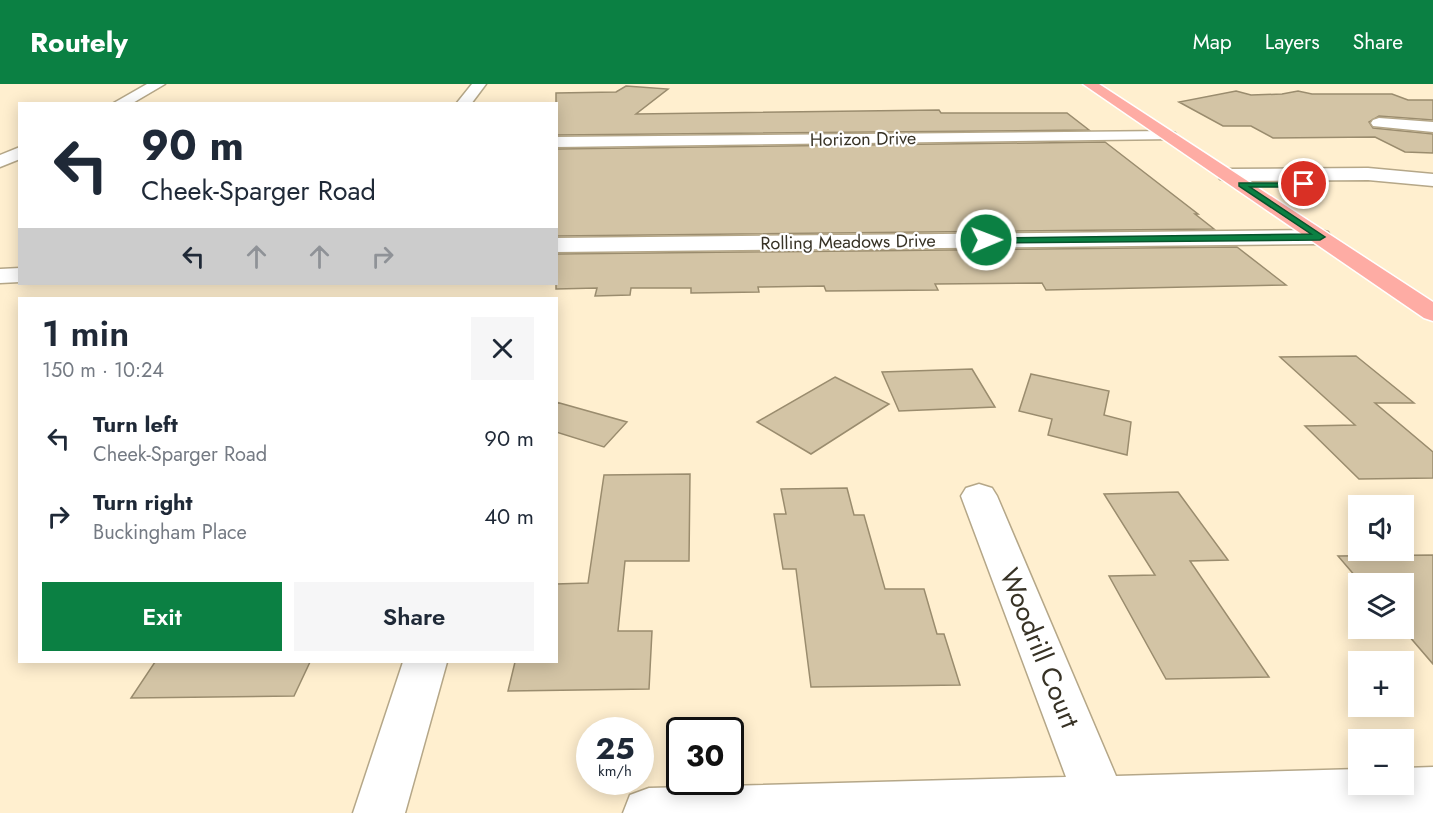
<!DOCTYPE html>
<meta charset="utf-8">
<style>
body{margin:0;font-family:Jost,sans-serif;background:#f6f6f7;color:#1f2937;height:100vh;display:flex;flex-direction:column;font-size:22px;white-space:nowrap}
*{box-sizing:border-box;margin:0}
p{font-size:20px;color:#747a83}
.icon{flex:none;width:33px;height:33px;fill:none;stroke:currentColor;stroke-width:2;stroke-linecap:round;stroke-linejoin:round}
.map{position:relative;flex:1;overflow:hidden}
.sheet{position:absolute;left:18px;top:213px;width:540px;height:366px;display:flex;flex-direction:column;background:#fff;border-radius:0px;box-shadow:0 3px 15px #0003}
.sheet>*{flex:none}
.guide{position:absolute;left:18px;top:18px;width:540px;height:183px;border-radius:0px;box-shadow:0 3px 15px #0003;background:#fff;color:#1f2937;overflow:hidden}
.fabs{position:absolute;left:1348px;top:411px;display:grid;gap:12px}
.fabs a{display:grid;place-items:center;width:66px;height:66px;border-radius:0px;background:#fff;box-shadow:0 3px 15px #0003;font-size:30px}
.speed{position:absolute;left:576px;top:633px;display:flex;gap:12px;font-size:30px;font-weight:700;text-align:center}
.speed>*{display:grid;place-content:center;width:78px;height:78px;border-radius:50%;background:#fff;box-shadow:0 3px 15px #0003;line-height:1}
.speed small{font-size:15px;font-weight:400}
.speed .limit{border:3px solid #111;border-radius:9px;background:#fff;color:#111}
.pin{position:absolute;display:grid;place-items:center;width:51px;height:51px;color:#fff;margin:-26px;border:3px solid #fff;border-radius:50%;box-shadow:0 2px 6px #0007}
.me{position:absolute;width:66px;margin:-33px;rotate:89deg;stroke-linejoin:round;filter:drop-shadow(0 0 4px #0008)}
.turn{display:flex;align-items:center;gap:21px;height:126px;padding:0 24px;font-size:27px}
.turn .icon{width:78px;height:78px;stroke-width:2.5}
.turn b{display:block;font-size:42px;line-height:51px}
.lanes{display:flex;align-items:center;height:57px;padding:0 24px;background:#0003;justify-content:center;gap:30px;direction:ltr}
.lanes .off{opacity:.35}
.round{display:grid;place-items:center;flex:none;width:63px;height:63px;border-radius:0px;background:#f6f6f7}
.summary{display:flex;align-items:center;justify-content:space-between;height:102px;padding:0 24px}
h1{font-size:36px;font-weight:600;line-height:45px}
.cta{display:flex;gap:12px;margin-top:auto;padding:12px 24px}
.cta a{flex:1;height:69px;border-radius:0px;background:#0b8043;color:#fff;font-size:24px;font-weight:600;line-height:69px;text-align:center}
.cta a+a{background:#f6f6f7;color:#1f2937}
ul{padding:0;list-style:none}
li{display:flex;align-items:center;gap:18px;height:78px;padding:0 24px}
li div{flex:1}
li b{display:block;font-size:22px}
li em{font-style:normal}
header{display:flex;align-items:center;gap:36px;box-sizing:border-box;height:84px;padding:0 30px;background:#0b8043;color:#fff}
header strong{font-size:28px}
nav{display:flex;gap:33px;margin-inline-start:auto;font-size:21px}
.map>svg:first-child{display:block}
</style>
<header>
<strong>Routely</strong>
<nav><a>Map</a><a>Layers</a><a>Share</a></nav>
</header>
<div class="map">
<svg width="1433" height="729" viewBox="0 0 1433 729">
<rect width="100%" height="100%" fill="#ffefcf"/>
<!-- building -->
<path fill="#d3c4a5" stroke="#9a8c6e" stroke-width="1.5" d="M626,2L668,5L636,30L939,26L941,29H1067L1089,46L556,51V9L616,8Z
M1236,7L1251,11L1282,10L1298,7L1312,10H1392L1408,16H1433V36L1379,32L1369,38L1373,44L1433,50V69L1405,68L1375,53L1273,54L1251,42H1223L1179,18Z
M1105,58L1198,130H1195L1214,145L556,152V65Z
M1237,163L1286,201L1046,206L1042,199L935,200L938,206L826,207L824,202L758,203L759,208L691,209V204H631L630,211L595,212L597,204L556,205V170Z
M1356,272L1414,319H1375L1433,368V394L1359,395L1305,342L1355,341L1280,273Z
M972,285L995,323L899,327L882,288Z
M1031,290L1109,307L1104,331L1131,338L1127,371L1048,351L1052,335L1019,327Z
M835,293L889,320L811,370L757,338Z
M556,318L627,338L604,363L556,348Z
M690,390L689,477H625L618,547H652L649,605L508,607L515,578H556V500L588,499L604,391Z
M847,404L854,431H864L885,505H924L937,550H944L960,601L811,603L796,485H783L774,430H786L781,405Z
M1178,408L1228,476L1190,477L1269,593L1166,595L1109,492L1155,491L1104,410Z
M1433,471V580L1402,544H1404V500H1362L1338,472Z
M155,578H310L294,612L131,614Z"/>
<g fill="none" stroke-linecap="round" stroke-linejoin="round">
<!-- minor casing -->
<g stroke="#b5a788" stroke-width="3">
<path id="minor" d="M147,0H165L131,20H112Z
M472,0H486L471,20H456Z
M1379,34L1433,38V48L1373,42L1371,39L1373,36Z
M1169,47L1175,49L1177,52L1175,55L556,63V53Z
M20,63V75L0,83V71Z
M1368,84L1433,90V102L1368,96L1227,97L1220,95L1218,91L1220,87L1227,85Z
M1320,146L1328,148L1331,153L1328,158L1320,160L556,168V154Z
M20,184V198L0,199V185Z
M979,400L992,404L997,412L1116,692L1359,685V700H1404V684L1433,683V729H623L630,711L649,704L1066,693L961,412L966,404Z
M403,578H447L405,729H353Z"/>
</g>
<!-- major casing -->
<g stroke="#fff" stroke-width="3">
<path id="major" d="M1083,0H1099L1433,218V237L1424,234Z"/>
</g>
<!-- minor -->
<use href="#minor" fill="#fff" fill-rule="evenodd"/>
<!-- major -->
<use href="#major" fill="#feaca4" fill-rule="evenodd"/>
</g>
<!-- route -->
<path fill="#0b8043" stroke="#07532c" stroke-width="1.5" d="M1239,99H1307L1308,100L1304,103H1250L1325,153L1320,156L986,159L982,156L986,154L1311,150L1239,102Z"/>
<g text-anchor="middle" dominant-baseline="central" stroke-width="4.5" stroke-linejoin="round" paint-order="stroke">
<!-- far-street labels -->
<g font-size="18" fill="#373225" stroke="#fff">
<text transform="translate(863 55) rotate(-1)">Horizon Drive</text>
<text transform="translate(848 158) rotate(-1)">Rolling Meadows Drive</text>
</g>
<!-- near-street labels -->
<g font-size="27" fill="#373225" stroke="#fff">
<text transform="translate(1040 564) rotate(68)">Woodrill Court</text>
</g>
</g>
</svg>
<div class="fabs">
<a><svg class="icon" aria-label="sound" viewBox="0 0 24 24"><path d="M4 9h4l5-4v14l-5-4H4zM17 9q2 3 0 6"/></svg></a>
<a><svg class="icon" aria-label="layers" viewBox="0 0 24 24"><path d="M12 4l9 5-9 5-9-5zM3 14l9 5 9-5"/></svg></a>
<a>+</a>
<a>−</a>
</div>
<div class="speed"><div>25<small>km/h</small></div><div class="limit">30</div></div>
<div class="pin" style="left:1304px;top:100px;background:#d93025"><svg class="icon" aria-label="arrive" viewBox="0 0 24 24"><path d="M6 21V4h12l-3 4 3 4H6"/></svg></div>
<svg class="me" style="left:986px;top:156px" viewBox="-20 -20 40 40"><circle r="17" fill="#0b8043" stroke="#fff" stroke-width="3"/><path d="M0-11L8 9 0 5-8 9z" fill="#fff"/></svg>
<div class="guide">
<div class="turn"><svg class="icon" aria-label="left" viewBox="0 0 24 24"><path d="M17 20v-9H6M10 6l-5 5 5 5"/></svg><div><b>90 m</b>Cheek-Sparger Road</div></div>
<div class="lanes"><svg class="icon" aria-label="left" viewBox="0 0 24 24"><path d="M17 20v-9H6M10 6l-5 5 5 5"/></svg><svg class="icon off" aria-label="ahead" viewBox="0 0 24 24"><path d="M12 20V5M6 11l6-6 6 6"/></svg><svg class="icon off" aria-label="ahead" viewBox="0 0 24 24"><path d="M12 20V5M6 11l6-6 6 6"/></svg><svg class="icon off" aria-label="right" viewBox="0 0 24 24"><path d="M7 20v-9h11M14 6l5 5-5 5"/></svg></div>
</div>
<section class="sheet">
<div class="summary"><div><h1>1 min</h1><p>150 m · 10:24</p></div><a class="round"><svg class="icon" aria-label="close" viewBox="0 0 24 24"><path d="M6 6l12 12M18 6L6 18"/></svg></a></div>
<ul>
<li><svg class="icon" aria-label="left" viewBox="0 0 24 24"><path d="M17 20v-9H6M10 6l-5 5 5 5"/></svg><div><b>Turn left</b><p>Cheek-Sparger Road</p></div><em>90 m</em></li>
<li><svg class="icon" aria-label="right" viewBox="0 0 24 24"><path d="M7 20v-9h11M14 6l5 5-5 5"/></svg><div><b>Turn right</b><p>Buckingham Place</p></div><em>40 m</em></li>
</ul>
<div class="cta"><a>Exit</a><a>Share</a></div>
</section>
</div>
